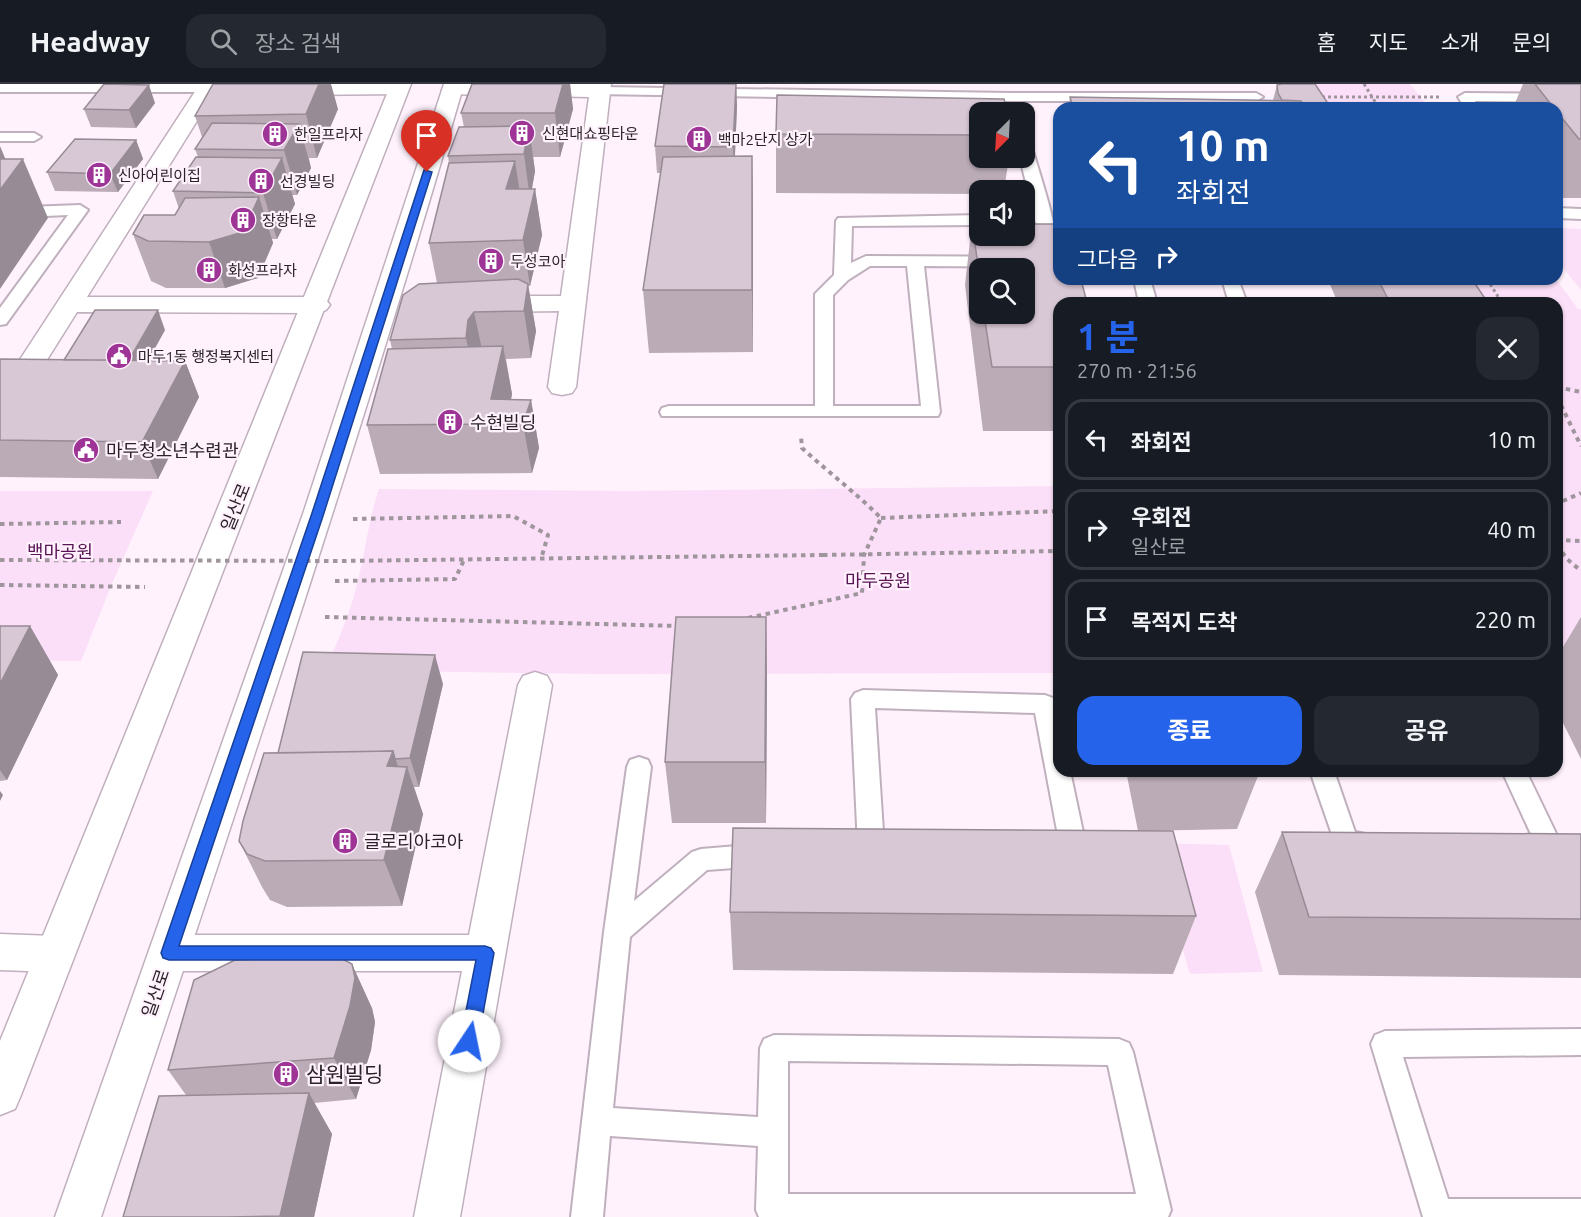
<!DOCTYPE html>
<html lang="ko">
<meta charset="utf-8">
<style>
body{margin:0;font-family:Ubuntu,"Noto Sans KR",sans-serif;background:#242831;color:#f1f3f6;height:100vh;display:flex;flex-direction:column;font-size:22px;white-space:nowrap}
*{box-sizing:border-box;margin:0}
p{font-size:20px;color:#9ea1a6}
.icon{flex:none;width:33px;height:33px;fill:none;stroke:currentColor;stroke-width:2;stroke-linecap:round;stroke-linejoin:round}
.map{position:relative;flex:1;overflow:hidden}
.sheet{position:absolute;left:1053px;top:213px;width:510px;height:480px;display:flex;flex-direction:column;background:#171b24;border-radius:18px;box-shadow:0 2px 4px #0004}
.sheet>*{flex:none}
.top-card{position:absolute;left:1053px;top:18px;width:510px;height:183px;border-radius:18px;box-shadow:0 2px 4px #0004;background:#1a4fa0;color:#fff;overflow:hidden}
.needle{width:39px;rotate:204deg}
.fabs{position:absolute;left:969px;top:18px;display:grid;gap:12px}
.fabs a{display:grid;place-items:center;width:66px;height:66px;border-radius:12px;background:#171b24;box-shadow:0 2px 4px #0004;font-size:30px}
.pin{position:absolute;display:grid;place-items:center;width:51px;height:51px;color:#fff;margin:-62px -26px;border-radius:50% 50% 50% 0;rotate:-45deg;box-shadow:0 0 6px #0007}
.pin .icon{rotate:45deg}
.me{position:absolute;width:66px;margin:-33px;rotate:11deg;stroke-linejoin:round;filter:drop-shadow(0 0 4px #0008)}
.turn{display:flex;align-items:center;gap:21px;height:126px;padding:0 24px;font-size:27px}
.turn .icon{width:78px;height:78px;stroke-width:2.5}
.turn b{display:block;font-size:42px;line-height:51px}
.then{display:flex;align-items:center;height:57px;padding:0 24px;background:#0003;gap:12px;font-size:22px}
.round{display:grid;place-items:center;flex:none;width:63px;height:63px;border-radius:18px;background:#242831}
.overview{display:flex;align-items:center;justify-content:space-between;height:102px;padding:0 24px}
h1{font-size:36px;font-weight:700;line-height:45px;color:#2563eb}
.primary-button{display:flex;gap:12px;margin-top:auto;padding:12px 24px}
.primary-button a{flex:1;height:69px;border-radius:18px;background:#2563eb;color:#fff;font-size:24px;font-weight:700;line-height:69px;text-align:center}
.primary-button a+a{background:#242831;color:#f1f3f6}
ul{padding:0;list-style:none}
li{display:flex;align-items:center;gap:18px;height:81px;margin:0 12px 9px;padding:0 12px;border:3px solid #363941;border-radius:18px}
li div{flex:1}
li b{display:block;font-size:22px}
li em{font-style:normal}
header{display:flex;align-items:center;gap:36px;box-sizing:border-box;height:84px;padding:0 30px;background:#171b24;border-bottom:2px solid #363941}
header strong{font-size:28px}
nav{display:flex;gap:33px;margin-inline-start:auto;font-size:21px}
.search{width:420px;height:54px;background:#242831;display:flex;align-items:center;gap:15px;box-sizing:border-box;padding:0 21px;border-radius:18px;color:#9ea1a6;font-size:22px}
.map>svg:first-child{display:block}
</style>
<header>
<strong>Headway</strong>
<div class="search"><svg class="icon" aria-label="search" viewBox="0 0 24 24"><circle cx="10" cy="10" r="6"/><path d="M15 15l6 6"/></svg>장소 검색</div>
<nav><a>홈</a><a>지도</a><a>소개</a><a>문의</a></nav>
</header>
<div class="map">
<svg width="1581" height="1133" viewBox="0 0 1581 1133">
<rect width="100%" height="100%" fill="#fff2fd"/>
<!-- green -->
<path fill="#fbdef7" d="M1308,0H1410L1429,24H1323Z
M1557,144L1581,145V206L1557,176Z
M1428,195H1556L1578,225H1581V588H1557V219H1442Z
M1059,402V589L596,590L325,586C337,559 349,533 356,504C365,471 368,437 379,405L629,407Z
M0,407H153L111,502L81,577L0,576Z
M1152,759L1229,761L1263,888L1190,890Z"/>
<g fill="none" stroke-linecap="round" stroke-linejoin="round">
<!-- lane casing -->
<g stroke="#c0b0be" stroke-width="4">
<path id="lane" d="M0,0H209L215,4L208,8H0Z
M600,3L1011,9H1256L1263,13L1256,17H1011L595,10L593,7L595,4Z
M1465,9L1581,10V18L1475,17L1479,24H1465L1458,13Z
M0,49H34L41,53L34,57H0Z
M1024,56L1031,60C1042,99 1059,144 1059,183L924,182L940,328L938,332H662L660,328L662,324L669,322H815V210L834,191L836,137L838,134L980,131V141L852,142L851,179L866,172L1044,173L1020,74H1024ZM870,182H907L921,322H833V211L848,196Z
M80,121L88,126L6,240L0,241V224L68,131L0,134V124Z
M1557,124L1581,125V135L1557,134Z
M1134,195H1150L1157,219H1139Z
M1222,195H1238L1247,219H1229Z
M863,606L1045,611L1053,614L1059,631V687H1070L1087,767L1083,775C1073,778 1065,777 1055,774L1051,766L1055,758L1059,757L1035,629L875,624L884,763L880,770L871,774L862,770L858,763L851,615L855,609Z
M639,673L648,676L651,683L634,817L692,768L701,765L761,760L770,763L774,771L770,779L761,782L707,786L630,853L613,1024L758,1033L760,964L764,955L774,951L1119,955L1129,959L1133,968L1171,1126L1168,1133H759L756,1126L758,1062L610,1052L603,1133H571L604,848L627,683L630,676ZM788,977L1108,981L1136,1110H788Z
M1310,687H1334L1355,748L1376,752L1380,759L1376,766C1363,771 1350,770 1337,765Z
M1502,687H1526L1564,766L1560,774L1551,777L1542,774Z
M1581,945V971L1403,973L1448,1115H1581V1133H1423L1371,960L1375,951L1385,947Z"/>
</g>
<!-- street casing -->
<g stroke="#c0b0be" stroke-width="3">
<path id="street" d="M200,0H220L87,213H317L326,216L330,221L326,226L317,229L77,228L28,306L18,308L8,306L4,300Z
M399,0L405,2L408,6L405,10L289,11L282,9L279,5L284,0Z
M451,0H611L576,303L572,309L562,311L552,309L548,303L559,227L487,228L478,225L474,220L478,215L487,212H561L589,13L445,10L442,6L445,2Z
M535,588L547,592L552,601L460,1133H414L462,887H169L155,881L149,869L155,857L169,851H469L518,601L523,592Z
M0,850L54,852L68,858L74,870L68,882L54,888L0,886Z"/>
</g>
<!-- primary casing -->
<g stroke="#c0b0be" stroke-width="3">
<path id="primary" d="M391,0H411L21,1011L15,1025L0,1031V957Z
M444,0H464C353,381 226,757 101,1133H55L304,427Z"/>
</g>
<!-- path-far1 -->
<path stroke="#9f959d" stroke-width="3" stroke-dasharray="3 3" stroke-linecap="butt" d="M1364,0L1379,24
M1322,13H1440
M1487,195L1502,219"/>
<!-- path -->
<path stroke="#9f959d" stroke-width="4" stroke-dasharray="4.5 4.5" stroke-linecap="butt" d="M1557,303L1581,308
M1557,313L1581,362
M1557,424L1563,417L1581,409
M881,434L1059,427
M353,435L513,432L548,451L541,475
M0,440L121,438
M1557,456L1581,457
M1557,461L1567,475L1581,487
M823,471L1059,467
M335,497L455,495L464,476
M0,501L145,503
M325,533L678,542
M748,534L862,509L864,471L881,434C856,409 828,388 802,364L801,352"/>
<!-- lane -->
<use href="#lane" fill="#fff" fill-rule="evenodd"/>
<!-- street -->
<use href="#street" fill="#fff" fill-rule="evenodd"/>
<!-- primary -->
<use href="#primary" fill="#fff" fill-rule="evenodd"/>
<!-- path-bridge -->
<path stroke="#9f959d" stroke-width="4" stroke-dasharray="4.5 4.5" stroke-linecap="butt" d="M0,476L339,477L823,471"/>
</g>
<!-- wall -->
<path fill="#baabb7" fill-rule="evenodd" d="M472,0H570L573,25L560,73H533L535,87L532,105H535L542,151L530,202H528L536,247L531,274L506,275L512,310L511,316H531L539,364L532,389L380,390L367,341L392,265L390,256L437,199L429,159L449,80L448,72L464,43L461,29Z
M736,0L737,22L735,73L752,72L753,132V268L649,269L643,206L661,89H657L655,62Z
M1523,0H1581V114H1557V24H1513Z
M1277,1L1331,24H1068L1070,13L1273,16Z
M155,19L136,44L91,43L84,25Z
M338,25L317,74H309L311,84L297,111H292L295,120L277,155H272L273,159L258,194L225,204H166L151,197L133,150L175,131L179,125L173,107L198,73L195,65L202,53L195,32Z
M980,28V74H1009L1004,106H980V110L776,109V50Z
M136,56L143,75L118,108L55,107L47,88Z
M972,139L1059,219V347H983L965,201ZM980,184L1024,230H980Z
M1328,195H1472L1488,219H1338L1328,196Z
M165,246L148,277H185L199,313L158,395L0,393V275L64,276Z
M766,533L767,596L766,739H672L665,678Z
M1581,533V675L1557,627V573Z
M0,542H30L58,591L7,696L0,697Z
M443,600L419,703H414L423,730L402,822L287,823L270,816L262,803L239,757L278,669Z
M1126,687H1260L1237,745L1139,747L1196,832L1173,890L733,886L730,828L1138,747Z
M1282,748L1581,750V894L1279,891L1255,808Z
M372,924L375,938L371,966L356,1015L314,1019L332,1050L314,1133H123L186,1011L168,986Z"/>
<!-- shaded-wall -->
<path fill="#978b95" d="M319,0H331L338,25L317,74L306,30Z
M563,0H570L573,25L560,73L555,29Z
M736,0L737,22L734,90L733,63Z
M149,1L155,19L136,44L129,26Z
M299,40L311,84L297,111L284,66Z
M529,42L535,87L530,115L524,70Z
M136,56L143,75L118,108L110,90Z
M0,62L10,86L0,98Z
M752,72L753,132V268L752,206Z
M282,74L295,120L277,155L263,109Z
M23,75L48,134L0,205V106Z
M515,77L522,122L506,105Z
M535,105L542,151L530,202L523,156Z
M259,113L273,159L258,194L225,204L209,158Z
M528,200L536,247L531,274L524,227Z
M158,226L165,246L136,298L128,278Z
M474,228L484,275L476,302L466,254L468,236Z
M503,262L512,310L506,340L491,315Z
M185,277L199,313L158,395L142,358Z
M531,316L539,364L532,389L523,340Z
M766,533L767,596L766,739L765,678Z
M30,542L58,591L7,696L0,686V600Z
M435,571L443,600L419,703L410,674Z
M393,667L403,698L407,683L423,730L402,822L384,776L387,682Z
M0,707L3,711L0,717Z
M352,880L372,924L375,938L371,966L356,1015L334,974Z
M309,1009L332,1050L314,1133H281L280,1132Z"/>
<!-- building -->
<path fill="#d8c7d5" stroke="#978b95" stroke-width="1.5" d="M104,0L149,1L129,26L84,25Z
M213,0H319L306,30L195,32Z
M472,0H563L555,29H461Z
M664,0H736L733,63L655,62Z
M1282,0H1315L1331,24H1305L1301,17L1282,16L1278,9L1277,1Z
M1535,0H1581V55H1579L1557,28V24H1554Z
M777,11L1004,15L1007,28H980V51L776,50Z
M1070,13L1301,17L1305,24H1073Z
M212,39L299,40L284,66L195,65Z
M529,42L524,70L448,72L459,43Z
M75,55L136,56L110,90L47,88Z
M752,72V206H643L663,73Z
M196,73L282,74L263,109L173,107Z
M0,75H23L0,106Z
M515,77L506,105H535L523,156L429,159L449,79Z
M259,113L243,148L209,158L148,157L133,150L144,131H175L185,114Z
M972,139H980V152H1024V140H1059V195H1081L1087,219H1059V283H992L984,230H1024V184H980V195Z
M518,195L528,200L524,227L474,228L468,236L466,254L390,256L403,211L419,200Z
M1378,195H1472L1488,219H1390Z
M95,226H158L129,276H64Z
M503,262L491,315L531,316L523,340L367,341L388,265Z
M0,275L185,277L142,358L0,356Z
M676,533H766L765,678H665Z
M0,542H30L0,600Z
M303,568L435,571L410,674L395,675L393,667L278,669Z
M393,667L387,682L407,683L384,776L265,777L247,770L239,757L243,737L264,669Z
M733,744L1173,747L1196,832L730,828Z
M1282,748L1581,750V835L1309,833Z
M335,871L352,880L355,894L350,922L334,974L168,986L194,896L235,876Z
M309,1009L280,1132L227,1133H123L159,1012Z"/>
<!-- route -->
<path fill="#2563eb" stroke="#184099" stroke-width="1.5" d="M424,86L432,88L323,432L179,862H485L491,864L494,869L478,957L475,963L469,965L463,963L460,957L476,876H169L163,874L161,869L311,432Z"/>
<!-- icons -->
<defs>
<g id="building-disc" transform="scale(1.35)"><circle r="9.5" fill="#9d3496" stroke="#fff2fd"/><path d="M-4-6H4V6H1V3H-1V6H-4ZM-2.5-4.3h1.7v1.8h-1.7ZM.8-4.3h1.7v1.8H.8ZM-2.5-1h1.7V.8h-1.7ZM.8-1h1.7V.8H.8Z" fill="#fff"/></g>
<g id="civic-disc" transform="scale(1.35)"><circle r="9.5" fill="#9d3496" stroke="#fff2fd"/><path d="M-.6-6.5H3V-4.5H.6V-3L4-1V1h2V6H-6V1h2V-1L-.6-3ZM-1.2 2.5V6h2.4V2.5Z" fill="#fff"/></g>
</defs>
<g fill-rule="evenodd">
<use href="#building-disc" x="522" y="49"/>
<use href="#building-disc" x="275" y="50"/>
<use href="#building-disc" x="699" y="55"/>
<use href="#building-disc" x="99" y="91"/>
<use href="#building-disc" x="261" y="97"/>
<use href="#building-disc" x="243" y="136"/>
<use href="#building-disc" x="491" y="177"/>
<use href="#building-disc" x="209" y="186"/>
<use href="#civic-disc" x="119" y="272"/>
<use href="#building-disc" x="450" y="338"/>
<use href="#civic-disc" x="86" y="366"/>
<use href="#building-disc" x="345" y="757"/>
<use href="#building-disc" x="286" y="990"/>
</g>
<g text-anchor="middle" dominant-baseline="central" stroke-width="4.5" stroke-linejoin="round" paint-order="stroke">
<!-- far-poi labels -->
<g font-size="15" fill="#2a2429" stroke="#fff2fd" text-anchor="start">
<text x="542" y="49">신현대쇼핑타운</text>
<text x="294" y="50">한일프라자</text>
<text x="718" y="55">백마2단지 상가</text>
<text x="118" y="91">신아어린이집</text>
<text x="280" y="97">선경빌딩</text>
<text x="262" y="136">장항타운</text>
<text x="510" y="177">두성코아</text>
<text x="228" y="186">화성프라자</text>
<text x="138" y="272">마두1동 행정복지센터</text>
</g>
<!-- poi labels -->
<g font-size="18" fill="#2a2429" stroke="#fff2fd" text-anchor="start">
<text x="470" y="338">수현빌딩</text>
<text x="106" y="366">마두청소년수련관</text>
<text x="364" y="757">글로리아코아</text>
</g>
<!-- street labels -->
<g font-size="18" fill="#2a2429" stroke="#fff2fd">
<text transform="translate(235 423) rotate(-68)">일산로</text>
<text transform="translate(155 909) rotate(-71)">일산로</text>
</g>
<!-- park labels -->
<g font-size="18" fill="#581454" stroke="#fff2fd">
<text x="60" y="467">백마공원</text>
<text x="878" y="496">마두공원</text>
</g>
<!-- near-poi labels -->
<g font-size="21" fill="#2a2429" stroke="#fff2fd" text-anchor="start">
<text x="306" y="990">삼원빌딩</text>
</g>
</g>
</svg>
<div class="fabs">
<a><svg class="needle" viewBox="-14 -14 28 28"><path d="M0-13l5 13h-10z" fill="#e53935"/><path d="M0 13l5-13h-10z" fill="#9ea1a6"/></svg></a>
<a><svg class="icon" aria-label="sound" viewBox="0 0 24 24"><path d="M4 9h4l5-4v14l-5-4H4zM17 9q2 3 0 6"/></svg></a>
<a><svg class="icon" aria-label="search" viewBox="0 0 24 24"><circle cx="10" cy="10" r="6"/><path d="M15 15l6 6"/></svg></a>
</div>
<div class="pin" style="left:427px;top:88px;background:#d93025"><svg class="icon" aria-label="arrive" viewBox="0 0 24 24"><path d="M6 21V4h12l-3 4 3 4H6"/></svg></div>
<svg class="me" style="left:469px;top:957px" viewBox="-20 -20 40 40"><circle r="19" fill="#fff"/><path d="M0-13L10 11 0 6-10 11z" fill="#2563eb"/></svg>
<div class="top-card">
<div class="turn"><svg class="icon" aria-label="left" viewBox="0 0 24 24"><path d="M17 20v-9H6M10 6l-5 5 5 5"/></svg><div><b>10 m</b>좌회전</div></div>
<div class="then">그다음<svg class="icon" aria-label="right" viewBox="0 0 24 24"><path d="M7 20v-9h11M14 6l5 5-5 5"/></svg></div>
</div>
<section class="sheet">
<div class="overview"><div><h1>1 분</h1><p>270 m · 21:56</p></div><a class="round"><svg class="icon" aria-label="close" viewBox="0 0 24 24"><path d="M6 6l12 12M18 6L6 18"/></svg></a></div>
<ul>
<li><svg class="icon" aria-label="left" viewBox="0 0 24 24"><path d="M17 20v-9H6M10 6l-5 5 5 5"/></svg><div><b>좌회전</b></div><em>10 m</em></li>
<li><svg class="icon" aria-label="right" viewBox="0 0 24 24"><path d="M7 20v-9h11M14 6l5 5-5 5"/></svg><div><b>우회전</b><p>일산로</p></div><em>40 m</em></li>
<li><svg class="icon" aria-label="arrive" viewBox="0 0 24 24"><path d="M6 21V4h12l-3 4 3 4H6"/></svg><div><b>목적지 도착</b></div><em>220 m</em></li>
</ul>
<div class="primary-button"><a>종료</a><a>공유</a></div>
</section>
</div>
